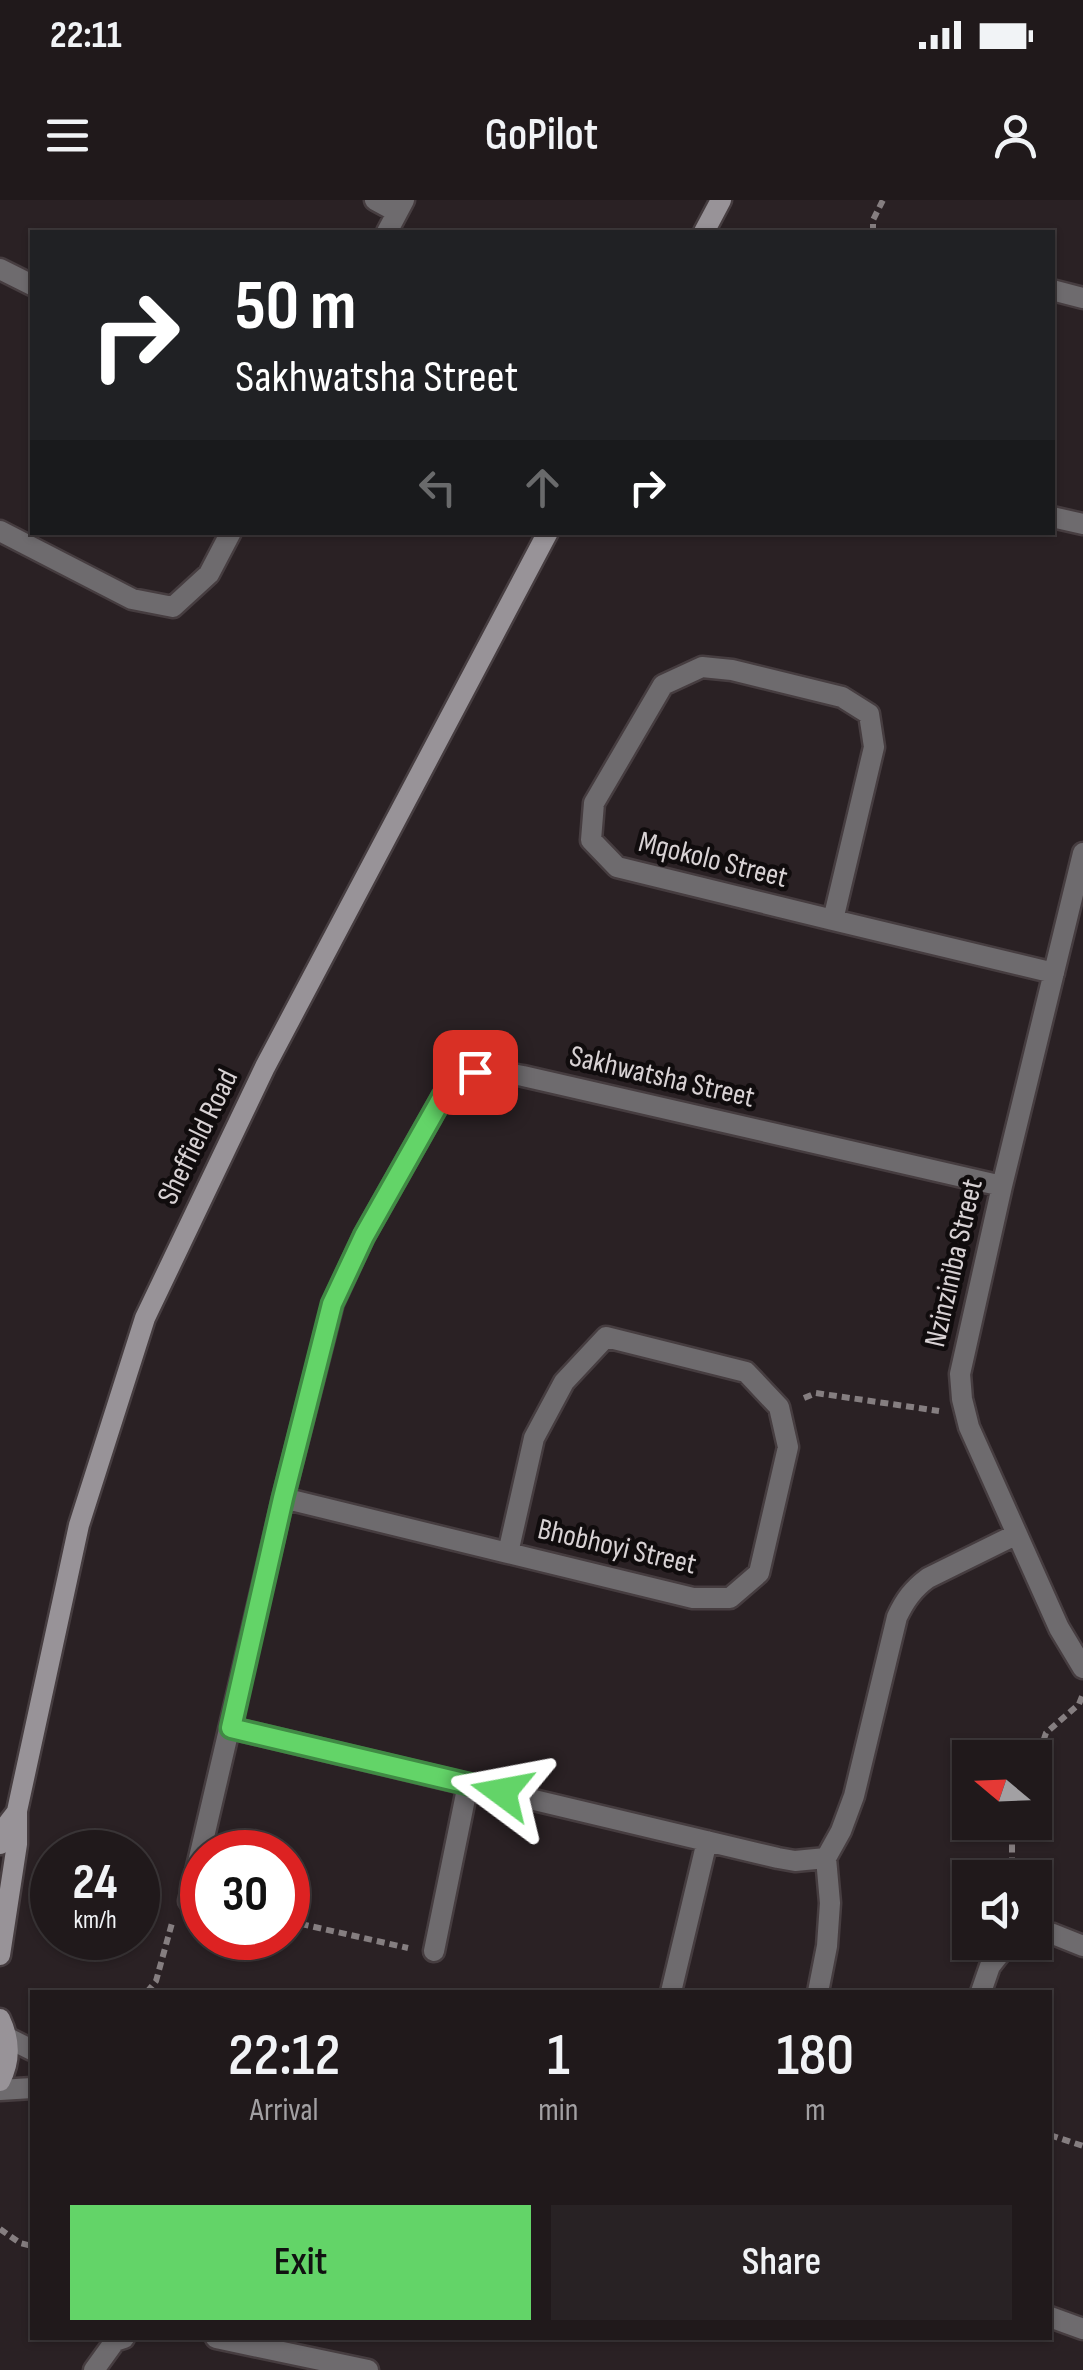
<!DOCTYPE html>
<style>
body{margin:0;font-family:"Sofia Sans Condensed",sans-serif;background:#282224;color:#f1f3f6;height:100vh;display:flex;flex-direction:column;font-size:38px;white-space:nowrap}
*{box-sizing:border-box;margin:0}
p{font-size:32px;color:#a2a0a3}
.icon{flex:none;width:55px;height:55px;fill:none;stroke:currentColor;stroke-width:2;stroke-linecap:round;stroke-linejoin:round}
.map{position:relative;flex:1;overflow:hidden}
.sheet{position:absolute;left:30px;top:1790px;width:1022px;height:350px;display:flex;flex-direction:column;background:#20191b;border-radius:0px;box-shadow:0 2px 8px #0004,0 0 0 2px #3d383a}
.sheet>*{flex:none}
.hud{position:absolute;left:30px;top:30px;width:1025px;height:305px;border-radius:0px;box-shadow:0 2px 8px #0004,0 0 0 2px #3d383a;background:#202124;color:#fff;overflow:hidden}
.needle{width:65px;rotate:289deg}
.buttons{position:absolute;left:952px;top:1540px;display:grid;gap:20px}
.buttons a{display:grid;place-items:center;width:100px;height:100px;border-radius:0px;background:#20191b;box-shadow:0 2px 8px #0004,0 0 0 2px #3d383a;font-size:50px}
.speed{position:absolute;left:30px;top:1630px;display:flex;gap:20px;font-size:50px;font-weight:700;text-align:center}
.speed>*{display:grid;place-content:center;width:130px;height:130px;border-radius:50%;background:#20191b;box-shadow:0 2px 8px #0004,0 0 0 2px #3d383a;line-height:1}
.speed small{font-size:25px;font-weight:400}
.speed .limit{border:15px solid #d22;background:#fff;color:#111}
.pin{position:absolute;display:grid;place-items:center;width:85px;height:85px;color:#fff;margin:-42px;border-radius:20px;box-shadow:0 5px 15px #0006}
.me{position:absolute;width:110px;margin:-55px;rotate:283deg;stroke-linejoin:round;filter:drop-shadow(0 0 8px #0008)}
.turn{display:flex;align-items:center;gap:35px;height:210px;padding:0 40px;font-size:45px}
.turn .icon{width:130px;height:130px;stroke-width:2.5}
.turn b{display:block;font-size:70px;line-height:85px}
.lanes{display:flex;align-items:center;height:95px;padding:0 40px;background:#0003;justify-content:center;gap:50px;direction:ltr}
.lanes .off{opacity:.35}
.eta{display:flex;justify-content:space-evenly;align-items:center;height:170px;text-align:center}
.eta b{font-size:60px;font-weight:600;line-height:70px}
.cta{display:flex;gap:20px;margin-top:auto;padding:20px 40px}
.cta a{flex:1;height:115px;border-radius:0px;background:#63d468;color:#111;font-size:40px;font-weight:600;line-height:115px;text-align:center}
.cta a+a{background:#282224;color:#f1f3f6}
.status{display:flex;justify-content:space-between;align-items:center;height:70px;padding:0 50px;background:#20191b;direction:ltr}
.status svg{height:28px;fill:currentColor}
header{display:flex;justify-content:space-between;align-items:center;height:130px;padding:0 40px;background:#20191b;font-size:45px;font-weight:600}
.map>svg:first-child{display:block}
</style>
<div class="status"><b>22:11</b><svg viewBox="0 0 49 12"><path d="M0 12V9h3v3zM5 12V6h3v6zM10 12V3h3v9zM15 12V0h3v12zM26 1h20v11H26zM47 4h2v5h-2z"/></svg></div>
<header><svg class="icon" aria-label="menu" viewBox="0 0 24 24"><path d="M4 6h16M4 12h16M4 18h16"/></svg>GoPilot<svg class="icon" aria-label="person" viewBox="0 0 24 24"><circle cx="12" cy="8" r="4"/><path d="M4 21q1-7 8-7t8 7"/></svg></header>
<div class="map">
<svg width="1083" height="2170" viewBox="0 0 1083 2170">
<rect width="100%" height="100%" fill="#2a2124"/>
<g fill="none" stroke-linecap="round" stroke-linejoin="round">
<!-- street casing -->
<g stroke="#463d40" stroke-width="25">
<path id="street" d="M375,0L397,12
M387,32L404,0
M0,69L32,85
M1052,90L1083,98
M1052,317L1083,324
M0,331L132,399L173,407L209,374L231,332
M702,467L732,470L842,497L869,514L874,547L833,720L617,667L591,640L594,603L663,485Z
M1083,653L1002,986L960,1174L962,1199L969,1227L1059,1428L1083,1468
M833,720L1054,773
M606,1137L746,1172L779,1207L788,1247L759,1373L730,1398H693L508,1353L534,1238L564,1182Z
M283,1298L508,1353
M231,1528L778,1658L795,1661L826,1658L841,1631L854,1596L897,1417C905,1400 913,1389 928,1378L1017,1334
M189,1701L283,1298L333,1103L364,1036L443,896C469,866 486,869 523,876L1002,986
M1035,1732L1053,1734L1083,1746
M434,1751L468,1584
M671,1792L707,1641
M818,1792L827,1746L830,1703L826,1658
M981,1792L990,1766L1009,1742
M8,1838L32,1850
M0,1890L32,1888
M1050,2117L1083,2129
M216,2138L368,2170
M94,2170L115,2141L124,2138"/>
</g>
<!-- secondary casing -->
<g stroke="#463d40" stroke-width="25">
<path id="secondary" d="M704,32L721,0
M0,1644L6,1626L16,1613
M0,1755L17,1644V1611L79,1325L145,1118L265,867L548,332
M0,1819C10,1840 11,1860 0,1881"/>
</g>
<!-- path -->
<path stroke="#857e80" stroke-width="6" stroke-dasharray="8 5" stroke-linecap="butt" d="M873,32V20L883,0
M804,1198L816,1193L939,1211
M1035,1565L1046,1533L1079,1504L1083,1494
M1005,1622V1632L1012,1637V1678
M288,1721L408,1748
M147,1792L156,1781L172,1723
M1050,1935L1083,1946
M0,2029L20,2043L32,2046"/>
<!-- street -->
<use href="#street" stroke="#6e6b6e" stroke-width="20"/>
<!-- secondary -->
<use href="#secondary" stroke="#989398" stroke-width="20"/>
</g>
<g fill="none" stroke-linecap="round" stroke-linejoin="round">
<!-- route casing -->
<g stroke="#408a44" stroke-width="25">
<path id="route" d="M475,872L458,879L443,896L364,1036L332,1104L283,1298L231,1528L502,1592"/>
</g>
<!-- route -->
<use href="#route" stroke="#63d468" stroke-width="18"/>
</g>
<g text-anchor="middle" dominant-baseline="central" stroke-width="9" stroke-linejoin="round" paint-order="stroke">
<!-- street labels -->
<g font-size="30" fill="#d8d2d4" stroke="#100c0d">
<text transform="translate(713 660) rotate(14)">Mqokolo Street</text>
<text transform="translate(662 877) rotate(13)">Sakhwatsha Street</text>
<text transform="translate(198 937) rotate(-64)">Sheffield Road</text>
<text transform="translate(954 1063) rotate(-77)">Nzinziniba Street</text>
<text transform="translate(617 1347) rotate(13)">Bhobhoyi Street</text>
</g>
</g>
</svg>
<div class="buttons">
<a><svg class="needle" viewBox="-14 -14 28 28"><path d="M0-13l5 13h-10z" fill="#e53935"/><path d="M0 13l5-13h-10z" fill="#a2a0a3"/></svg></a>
<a><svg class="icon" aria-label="sound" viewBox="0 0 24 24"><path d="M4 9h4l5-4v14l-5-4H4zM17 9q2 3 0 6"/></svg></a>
</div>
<div class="speed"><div>24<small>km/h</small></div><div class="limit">30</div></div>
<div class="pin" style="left:475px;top:872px;background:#d93025"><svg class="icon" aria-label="arrive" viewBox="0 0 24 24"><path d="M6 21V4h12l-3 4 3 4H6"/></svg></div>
<svg class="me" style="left:502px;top:1592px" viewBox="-20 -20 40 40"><path d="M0-17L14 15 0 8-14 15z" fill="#63d468" stroke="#fff" stroke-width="4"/></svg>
<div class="hud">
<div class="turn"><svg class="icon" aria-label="right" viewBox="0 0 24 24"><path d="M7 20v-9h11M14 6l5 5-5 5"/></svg><div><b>50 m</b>Sakhwatsha Street</div></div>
<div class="lanes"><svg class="icon off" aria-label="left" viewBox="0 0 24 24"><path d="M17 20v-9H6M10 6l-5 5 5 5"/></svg><svg class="icon off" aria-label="ahead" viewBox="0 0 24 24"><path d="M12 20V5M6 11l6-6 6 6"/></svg><svg class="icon" aria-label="right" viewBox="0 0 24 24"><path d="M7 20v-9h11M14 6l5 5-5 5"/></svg></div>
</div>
<section class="sheet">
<div class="eta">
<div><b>22:12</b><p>Arrival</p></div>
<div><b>1</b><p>min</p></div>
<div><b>180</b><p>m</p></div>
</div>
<div class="cta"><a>Exit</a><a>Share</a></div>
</section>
</div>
